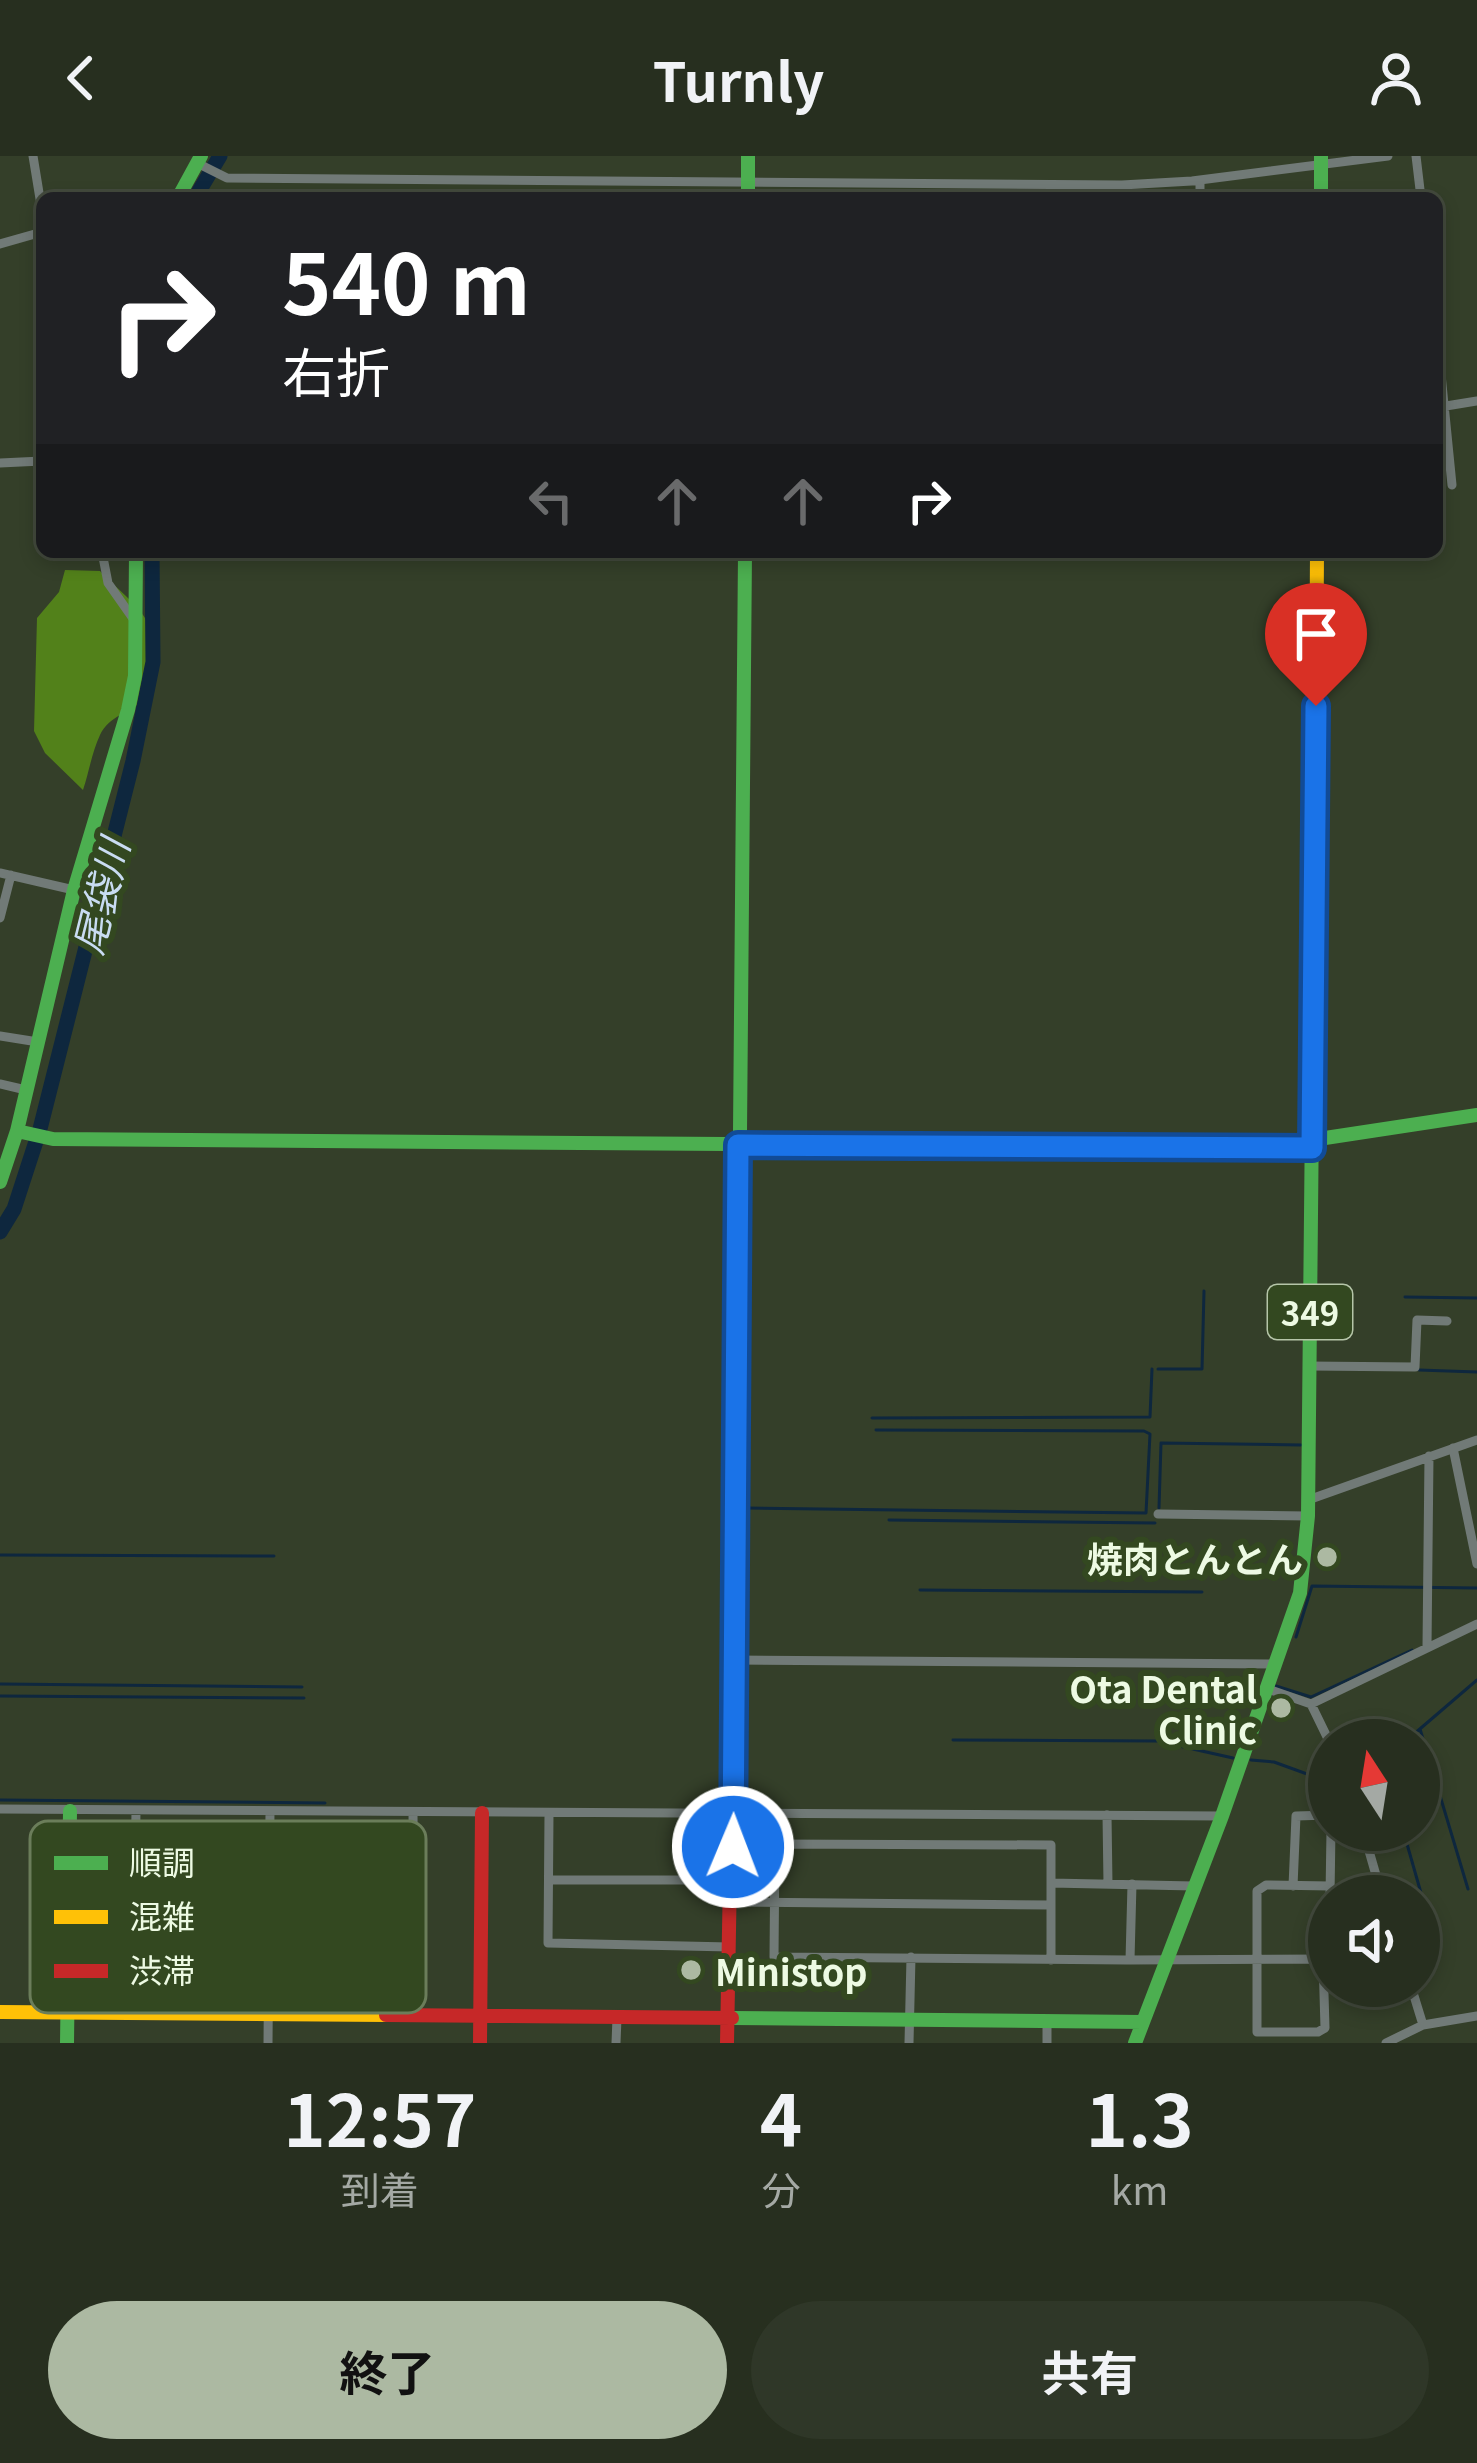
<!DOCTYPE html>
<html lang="ja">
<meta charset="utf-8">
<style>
body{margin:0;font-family:Georgia,"Noto Sans JP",serif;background:#2f3728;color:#f1f3f6;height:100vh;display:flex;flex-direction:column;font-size:45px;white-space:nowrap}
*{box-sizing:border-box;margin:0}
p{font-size:39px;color:#a4a9a4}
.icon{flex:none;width:66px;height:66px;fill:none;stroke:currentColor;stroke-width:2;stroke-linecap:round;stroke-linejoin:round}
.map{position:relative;height:1887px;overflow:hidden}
.sheet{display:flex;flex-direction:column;background:#272f1f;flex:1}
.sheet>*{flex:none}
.banner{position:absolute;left:36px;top:36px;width:1407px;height:366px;border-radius:18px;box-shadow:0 6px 18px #0003,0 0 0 3px #434a3d;background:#202124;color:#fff;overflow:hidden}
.needle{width:78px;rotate:348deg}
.tools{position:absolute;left:1308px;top:1563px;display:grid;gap:24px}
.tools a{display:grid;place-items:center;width:132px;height:132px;border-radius:50%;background:#272f1f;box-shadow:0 6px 18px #0003,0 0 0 3px #434a3d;font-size:60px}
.pin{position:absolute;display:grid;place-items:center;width:102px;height:102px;color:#fff;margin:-123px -51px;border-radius:50% 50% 50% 0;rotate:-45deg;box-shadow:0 0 12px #0007}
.pin .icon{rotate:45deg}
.me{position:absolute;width:132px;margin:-66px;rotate:1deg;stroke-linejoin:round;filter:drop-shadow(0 0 9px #0008)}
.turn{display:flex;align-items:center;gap:42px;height:252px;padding:0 48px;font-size:54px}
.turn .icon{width:156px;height:156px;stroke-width:2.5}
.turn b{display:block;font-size:84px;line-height:102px}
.lanes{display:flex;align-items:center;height:114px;padding:0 48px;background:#0003;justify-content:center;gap:60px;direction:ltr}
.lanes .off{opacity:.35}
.eta{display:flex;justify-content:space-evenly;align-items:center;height:204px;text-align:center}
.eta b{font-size:72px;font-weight:700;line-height:84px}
.action{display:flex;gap:24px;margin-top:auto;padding:24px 48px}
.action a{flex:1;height:138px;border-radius:72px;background:#acb9a2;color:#111;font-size:48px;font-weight:700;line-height:138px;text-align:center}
.action a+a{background:#2f3728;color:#f1f3f6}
header{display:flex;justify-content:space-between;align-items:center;height:156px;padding:0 48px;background:#272f1f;font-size:54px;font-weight:700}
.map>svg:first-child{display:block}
</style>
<header><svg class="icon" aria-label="back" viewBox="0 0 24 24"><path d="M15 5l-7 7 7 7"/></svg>Turnly<svg class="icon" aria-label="person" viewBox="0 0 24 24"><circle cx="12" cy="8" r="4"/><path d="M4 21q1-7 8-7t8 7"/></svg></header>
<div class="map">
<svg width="1477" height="1887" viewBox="0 0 1477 1887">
<rect width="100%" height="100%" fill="#343f29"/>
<!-- forest -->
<path fill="#52811a" d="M65,414L100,415C113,429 129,441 141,456C157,477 167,525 144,544C129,557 109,560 100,579C92,596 89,616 83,634L45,597L34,575L37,462L59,436Z"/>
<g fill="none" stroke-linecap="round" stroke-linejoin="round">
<!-- stream -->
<path stroke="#0e273e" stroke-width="3" d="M1405,1141L1477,1142
M1158,1213H1202L1204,1135
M1419,1214L1477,1216
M872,1262L1150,1261L1152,1213
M745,1352L1146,1357L1150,1278L1144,1275L876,1274
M1159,1352L1161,1287L1301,1289
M889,1364L1155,1367
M0,1399L274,1400
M920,1434L1202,1436
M1296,1481L1312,1430L1477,1432
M0,1528L302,1531
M1276,1530L1311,1541L1412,1494
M0,1540L304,1542
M1420,1573L1468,1733
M953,1584L1157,1585L1233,1602
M1407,1584L1477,1524
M1251,1604L1274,1606L1329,1626
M0,1644L325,1647
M1403,1674L1423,1744"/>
<!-- river -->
<path stroke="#0e273e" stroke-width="15" d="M195,42L220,0
M0,1076L14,1053L40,973L133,605L153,506L152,396"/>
<!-- street -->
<path stroke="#717a77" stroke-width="9" d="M33,0L42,55
M1416,0L1421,42
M197,7L227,22L1122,29L1192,25L1388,0
M1200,42V24
M0,88L42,76
M1437,178L1452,329
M1446,250L1477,245
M0,307L42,305
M102,396L108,427L134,464
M0,717L74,734
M0,762L11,719
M0,880L38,886
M0,928L26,934
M1309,1210L1415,1211L1417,1164L1447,1165
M1453,1292L1477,1408
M1308,1344L1477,1284
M1158,1358L1308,1360
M1427,1491L1429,1300
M734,1504L1275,1508
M1268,1533L1311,1548L1477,1468
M1311,1548L1329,1585
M0,1653L1222,1660
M136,1655L134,1783L414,1785L413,1657
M549,1658L548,1787L730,1791
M1107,1659L1108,1728
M1363,1674L1382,1740
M135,1718L414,1721
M550,1724H732
M1051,1727L1194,1730
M1293,1730L1296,1660L1329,1659
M1330,1740L1331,1674
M731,1746L1051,1749
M1323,1803L1325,1872L1318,1876H1257V1735L1266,1729L1330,1730
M1051,1804V1689L775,1688L774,1801C892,1801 1011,1803 1130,1804L1132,1728
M1130,1804L1324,1803
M1411,1830L1423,1869
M268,1887L270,1656
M616,1887L617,1862
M909,1887L911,1801
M1047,1887V1866
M1386,1887L1423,1869L1477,1860"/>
<!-- fast -->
<path stroke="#4caf50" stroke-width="14" d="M748,0V42
M1321,0V42
M178,42L201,0
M17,975L53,983L860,989
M1312,984L1477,959
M0,1026L17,975L74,734L128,554L135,520L136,396
M737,1324L745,396
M732,1862L1143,1866
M67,1887L70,1655
M1135,1887L1222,1660L1300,1437L1308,1360L1316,556"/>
<!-- slow -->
<path stroke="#ffc107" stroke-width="14" d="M1316,556L1317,396
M0,1856L386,1859"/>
<!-- jam -->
<path stroke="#c62828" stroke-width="14" d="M860,989L1312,992
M386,1859L732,1862
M480,1887L482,1657
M727,1887L737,1324"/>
</g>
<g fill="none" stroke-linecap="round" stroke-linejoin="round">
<!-- route casing -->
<g stroke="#114b97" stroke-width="30">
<path id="route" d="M733,1691L738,989L1312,992L1316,550"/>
</g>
<!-- route -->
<use href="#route" stroke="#1a73e8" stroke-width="21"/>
</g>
<!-- markers -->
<g fill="#acb9a2" stroke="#334820" stroke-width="4.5">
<circle cx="1327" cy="1401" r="12"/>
<circle cx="1281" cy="1552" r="12"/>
<circle cx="691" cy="1814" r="12"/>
</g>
<g text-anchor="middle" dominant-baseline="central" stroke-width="12" stroke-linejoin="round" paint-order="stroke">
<!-- shield labels -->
<rect fill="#334820" stroke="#b5c5a8" stroke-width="3" x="1268" y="1129" width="84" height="54" rx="9"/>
<g font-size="33" font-weight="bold" fill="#edfae3">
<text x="1310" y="1156">349</text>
</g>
<!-- poi labels -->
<g font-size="36" font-weight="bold" fill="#edfae3" stroke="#334820" text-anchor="end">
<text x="1303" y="1401">焼肉とんとん</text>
<text x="1257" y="1531">Ota Dental<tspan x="1257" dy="41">Clinic</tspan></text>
<text x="715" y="1814" text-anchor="start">Ministop</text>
</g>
<!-- water labels -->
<g font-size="39" font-style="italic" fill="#c9dcf2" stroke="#334820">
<text transform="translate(99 740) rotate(-76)">尾袋川</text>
</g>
</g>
<!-- legend -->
<rect x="30" y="1665" width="396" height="192" rx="18" fill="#334820" stroke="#6b7d5a" stroke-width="3"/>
<rect x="54" y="1700" width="54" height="14" fill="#4caf50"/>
<rect x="54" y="1754" width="54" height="14" fill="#ffc107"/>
<rect x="54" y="1808" width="54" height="14" fill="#c62828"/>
<g font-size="33" fill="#edfae3">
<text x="129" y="1719">順調</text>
<text x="129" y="1773">混雑</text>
<text x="129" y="1827">渋滞</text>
</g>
</svg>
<div class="tools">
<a><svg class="needle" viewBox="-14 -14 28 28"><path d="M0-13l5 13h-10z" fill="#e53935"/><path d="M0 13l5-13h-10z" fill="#a4a9a4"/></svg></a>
<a><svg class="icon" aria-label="sound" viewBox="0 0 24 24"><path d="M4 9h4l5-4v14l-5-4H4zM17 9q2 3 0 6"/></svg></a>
</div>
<div class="pin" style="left:1316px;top:550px;background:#d93025"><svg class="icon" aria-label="arrive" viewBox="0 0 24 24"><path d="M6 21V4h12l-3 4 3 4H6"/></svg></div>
<svg class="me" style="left:733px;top:1691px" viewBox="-20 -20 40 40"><circle r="17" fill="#1a73e8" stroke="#fff" stroke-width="3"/><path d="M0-11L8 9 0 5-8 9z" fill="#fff"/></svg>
<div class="banner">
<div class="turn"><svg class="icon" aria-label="right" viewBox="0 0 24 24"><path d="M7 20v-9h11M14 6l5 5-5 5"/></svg><div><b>540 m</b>右折</div></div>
<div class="lanes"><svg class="icon off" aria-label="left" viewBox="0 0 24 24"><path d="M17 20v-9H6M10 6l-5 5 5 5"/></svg><svg class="icon off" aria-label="ahead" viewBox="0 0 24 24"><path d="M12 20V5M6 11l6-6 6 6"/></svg><svg class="icon off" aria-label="ahead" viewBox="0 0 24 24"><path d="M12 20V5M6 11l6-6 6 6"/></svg><svg class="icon" aria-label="right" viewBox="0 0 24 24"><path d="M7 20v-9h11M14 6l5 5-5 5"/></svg></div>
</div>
</div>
<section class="sheet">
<div class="eta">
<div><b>12:57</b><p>到着</p></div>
<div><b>4</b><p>分</p></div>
<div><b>1.3</b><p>km</p></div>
</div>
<div class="action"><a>終了</a><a>共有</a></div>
</section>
